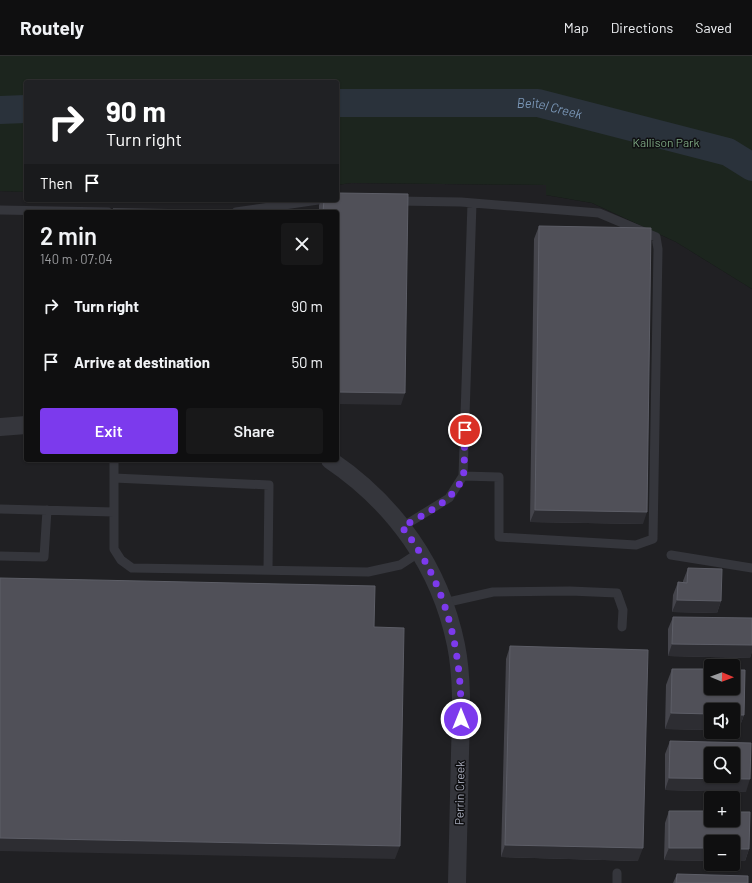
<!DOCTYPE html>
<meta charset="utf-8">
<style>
body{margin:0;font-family:Barlow,sans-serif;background:#181819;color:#f1f3f6;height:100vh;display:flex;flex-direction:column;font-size:15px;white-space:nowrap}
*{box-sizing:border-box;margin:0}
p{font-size:13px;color:#9b9c9f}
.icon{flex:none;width:22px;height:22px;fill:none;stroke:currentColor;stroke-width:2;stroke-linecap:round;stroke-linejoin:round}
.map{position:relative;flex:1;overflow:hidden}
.details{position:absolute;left:24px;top:154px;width:315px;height:252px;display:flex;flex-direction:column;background:#0f0f10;border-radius:4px;box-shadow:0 1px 3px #0004,0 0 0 1px #2f2f30}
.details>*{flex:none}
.hud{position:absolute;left:24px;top:24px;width:315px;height:122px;border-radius:4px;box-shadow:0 1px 3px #0004,0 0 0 1px #2f2f30;background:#202124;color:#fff;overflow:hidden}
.needle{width:26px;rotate:91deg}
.fabs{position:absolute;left:704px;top:603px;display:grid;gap:8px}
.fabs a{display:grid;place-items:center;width:36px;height:36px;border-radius:4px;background:#0f0f10;box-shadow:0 1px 3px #0004,0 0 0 1px #2f2f30;font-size:20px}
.pin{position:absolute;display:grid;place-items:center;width:34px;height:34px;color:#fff;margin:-17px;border:2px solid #fff;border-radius:50%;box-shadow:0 1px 4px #0007}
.me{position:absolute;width:44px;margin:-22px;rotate:0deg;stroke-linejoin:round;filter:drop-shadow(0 0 3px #0008)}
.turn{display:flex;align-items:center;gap:14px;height:84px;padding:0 16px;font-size:18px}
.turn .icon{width:52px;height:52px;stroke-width:2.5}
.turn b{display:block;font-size:28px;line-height:34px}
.then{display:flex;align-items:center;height:38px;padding:0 16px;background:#0003;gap:8px;font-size:15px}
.round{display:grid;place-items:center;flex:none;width:42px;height:42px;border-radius:4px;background:#181819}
.summary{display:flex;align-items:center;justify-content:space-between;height:68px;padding:0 16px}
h1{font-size:24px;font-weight:600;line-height:30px}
.cta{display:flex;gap:8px;margin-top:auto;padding:8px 16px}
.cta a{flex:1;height:46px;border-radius:4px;background:#7c3aed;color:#fff;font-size:16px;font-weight:600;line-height:46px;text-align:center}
.cta a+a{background:#181819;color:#f1f3f6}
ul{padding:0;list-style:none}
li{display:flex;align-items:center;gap:12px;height:56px;padding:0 16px}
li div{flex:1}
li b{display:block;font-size:15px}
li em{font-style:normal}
header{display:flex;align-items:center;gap:24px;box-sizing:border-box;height:56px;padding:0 20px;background:#0f0f10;border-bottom:1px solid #2f2f30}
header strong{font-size:19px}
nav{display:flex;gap:22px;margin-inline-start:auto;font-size:14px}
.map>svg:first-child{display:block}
</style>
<header>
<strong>Routely</strong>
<nav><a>Map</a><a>Directions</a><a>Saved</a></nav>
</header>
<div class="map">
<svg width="752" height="827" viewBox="0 0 752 827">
<rect width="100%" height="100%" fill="#141416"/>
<!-- built -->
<path fill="#202023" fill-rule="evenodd" d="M351,127L546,129V139L592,147L676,186L752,233V827H0V135L26,136V144L231,145L337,144V129ZM26,156H337V404H26ZM711,610H733V632H711ZM711,654H733V676H711ZM711,698H733V720H711ZM711,742H733V764H711ZM711,786H733V808H711Z"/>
<!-- green -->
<path fill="#1c251e" d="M0,0H752V233L676,186L592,147L546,139V129L351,127L337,129V26H26V136L0,135Z"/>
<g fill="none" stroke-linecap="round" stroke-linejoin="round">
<!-- river -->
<g stroke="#2a323b" stroke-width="28">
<path id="s1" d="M337,47H538L728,96L752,111"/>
<path d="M0,54L26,53"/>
</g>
<!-- service -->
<path stroke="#35363c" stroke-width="9" d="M396,145L461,146L599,157L656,181L658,193L653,483L636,489L499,481V421L463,420L449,442L402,471
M0,154L108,156
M236,156L318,144
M114,404V493L121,504L132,512L368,516L400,509L420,496
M463,420L472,147
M114,422L269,429L268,514
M0,453L114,456
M671,499L752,512
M0,500L44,501L47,454
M444,547L493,536L570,535L617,537L623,554L622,571
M617,817V827"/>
<!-- minor -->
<path stroke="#35363c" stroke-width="18" d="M0,371L26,369
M330,404C395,448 440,511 456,589C463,624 461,661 460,697C459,740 458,784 457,827"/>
</g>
<!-- wall -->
<path fill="#45454c" d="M321,144H337L401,349L337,156H319V149Z
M539,170L643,468L530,466L534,183Z
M688,512L721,545L717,557L672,556L673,539L678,526L683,527V525Z
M673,561L752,589V595L750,602L668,600V573Z
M510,590L638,805L501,801L506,603Z
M672,613H711V632H733V614H745L744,659L738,675H733V654H711V674L665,673L666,629Z
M670,685L746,736L665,734V698Z
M669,755H711V764H733V756H750L749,793L745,805H733V786H711V805L664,804L665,767Z
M677,818L748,827H673Z"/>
<!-- shaded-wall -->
<path fill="#2d2d32" d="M337,336L405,337L401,349L337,348Z
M535,454L647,456L643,468L530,466Z
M677,544L721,545L717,557L672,556Z
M672,588L752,589V595L750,602L668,600Z
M671,657L711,658V674L665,673Z
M733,659H744L738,675H733Z
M669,722L750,723L746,736L665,734Z
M0,782L400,790L395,803L0,795Z
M505,789L643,792L638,805L501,801Z
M669,792H711V805L664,804Z
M733,793H749L745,805H733Z"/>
<!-- building -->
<path fill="#505058" stroke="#5d5e67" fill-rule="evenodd" d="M337,137L408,138L405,337L337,336V156H323L324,144H337Z
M113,153L225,154V156H113Z
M539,170L651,172L647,456L535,454Z
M688,512L722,513L721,545L677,544L678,526L687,527Z
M0,522L375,530L374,571L404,572L400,790L0,782Z
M673,561L752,562V589L672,588Z
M510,590L648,594L643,792L505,789Z
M672,613H711V632H733V614H745L744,659H733V654H711V658L671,657Z
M670,685L751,687L750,723L669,722ZM711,698H733V720H711Z
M669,755H711V764H733V756H750L749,793H733V786H711V792H669Z
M677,818L748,820V827H676Z"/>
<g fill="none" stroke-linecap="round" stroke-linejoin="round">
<!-- route -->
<path stroke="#7c3aed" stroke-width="7" stroke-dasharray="0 12.6" d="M461,663C462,594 446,526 402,471C424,458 453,446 463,421C465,414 464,384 465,374"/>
</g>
<g text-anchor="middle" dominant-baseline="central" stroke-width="3" stroke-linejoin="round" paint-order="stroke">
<!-- park labels -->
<g font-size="12" fill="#7ba480" stroke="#0f0f11">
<text x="666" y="86">Kallison Park</text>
</g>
<!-- street labels -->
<g font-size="12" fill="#a5a9b8" stroke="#0f0f11">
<text transform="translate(459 737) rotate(-89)">Perrin Creek</text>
</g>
<!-- water labels -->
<g font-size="13" font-style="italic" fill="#7995b5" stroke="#0f0f11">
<text stroke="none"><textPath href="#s1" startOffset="213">Beitel Creek</textPath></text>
</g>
</g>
</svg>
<div class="fabs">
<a><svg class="needle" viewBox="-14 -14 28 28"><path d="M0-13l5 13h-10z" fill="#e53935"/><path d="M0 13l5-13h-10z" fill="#9b9c9f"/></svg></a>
<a><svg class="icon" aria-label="sound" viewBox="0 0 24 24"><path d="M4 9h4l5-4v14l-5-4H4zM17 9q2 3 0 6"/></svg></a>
<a><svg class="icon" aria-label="search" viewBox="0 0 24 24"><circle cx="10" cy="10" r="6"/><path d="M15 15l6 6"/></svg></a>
<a>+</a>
<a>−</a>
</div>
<div class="pin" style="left:465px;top:374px;background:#d93025"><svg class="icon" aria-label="arrive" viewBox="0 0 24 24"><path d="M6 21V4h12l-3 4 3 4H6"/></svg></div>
<svg class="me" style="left:461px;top:663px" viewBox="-20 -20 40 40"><circle r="17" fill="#7c3aed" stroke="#fff" stroke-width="3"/><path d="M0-11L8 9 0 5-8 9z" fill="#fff"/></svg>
<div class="hud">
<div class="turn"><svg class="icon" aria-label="right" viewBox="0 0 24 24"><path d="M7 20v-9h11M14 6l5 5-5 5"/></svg><div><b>90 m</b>Turn right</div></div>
<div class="then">Then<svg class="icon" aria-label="arrive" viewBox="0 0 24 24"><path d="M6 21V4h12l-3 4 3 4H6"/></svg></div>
</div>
<section class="details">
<div class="summary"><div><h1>2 min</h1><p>140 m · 07:04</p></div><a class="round"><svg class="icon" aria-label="close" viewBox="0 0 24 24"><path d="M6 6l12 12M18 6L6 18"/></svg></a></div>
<ul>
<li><svg class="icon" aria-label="right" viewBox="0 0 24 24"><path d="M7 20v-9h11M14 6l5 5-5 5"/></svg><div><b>Turn right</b></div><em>90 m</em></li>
<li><svg class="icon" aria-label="arrive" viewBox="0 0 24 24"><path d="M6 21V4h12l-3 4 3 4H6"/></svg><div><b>Arrive at destination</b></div><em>50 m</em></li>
</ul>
<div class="cta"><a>Exit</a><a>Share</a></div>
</section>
</div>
